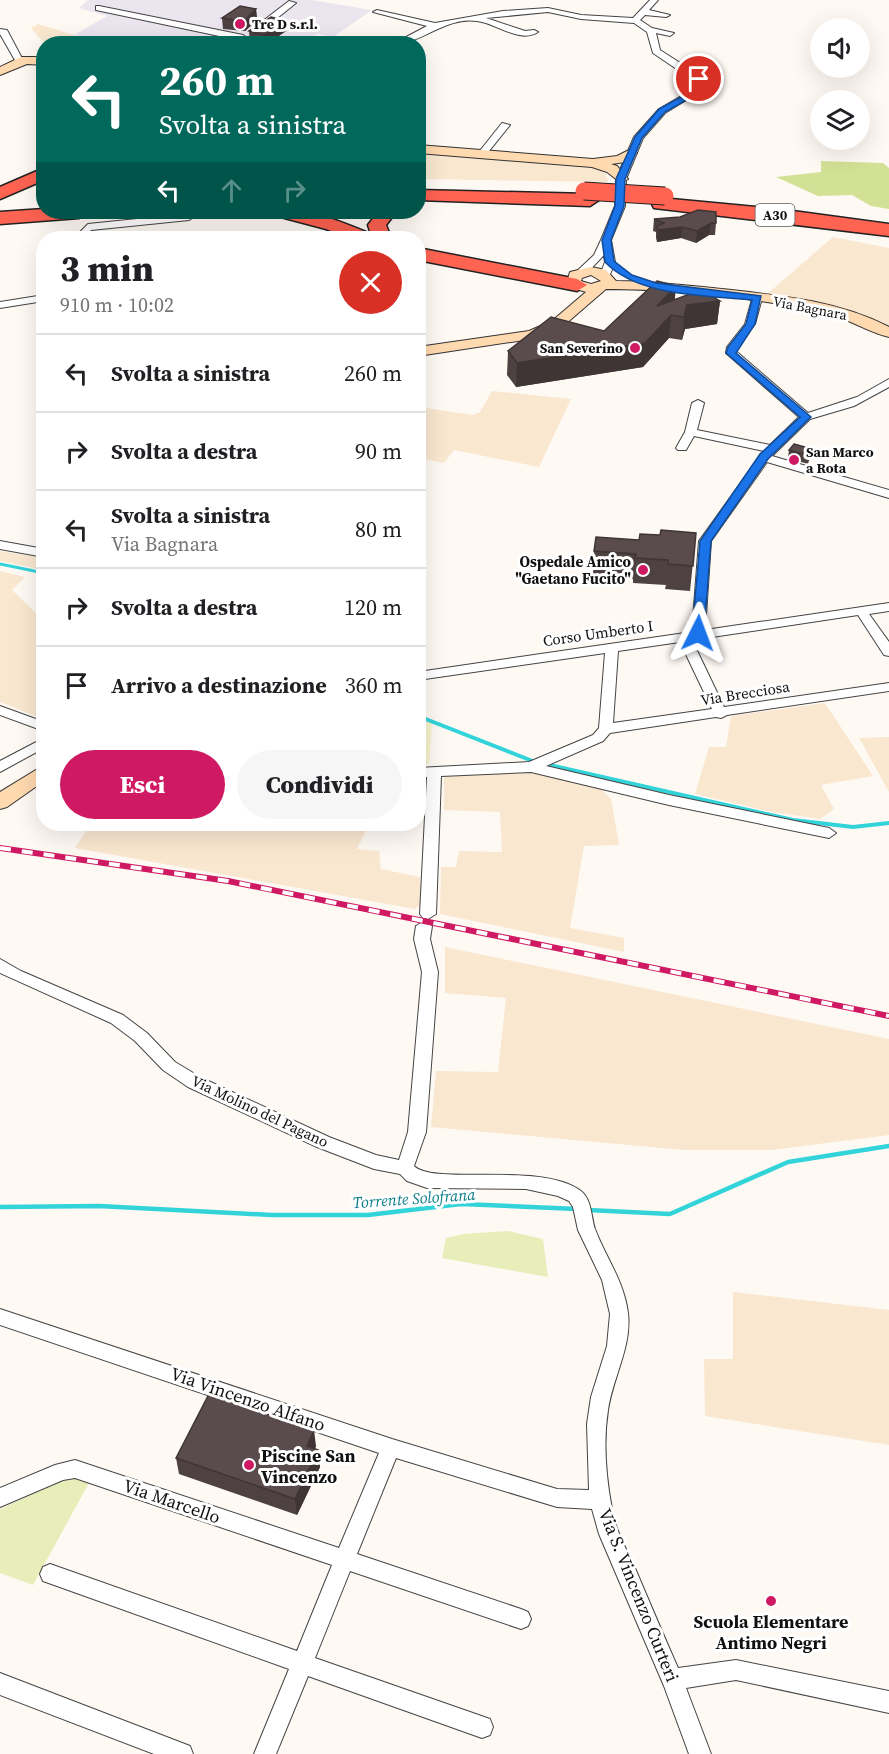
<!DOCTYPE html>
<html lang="it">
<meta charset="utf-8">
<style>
body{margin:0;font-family:"Source Serif 4",serif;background:#f6f6f6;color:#202124;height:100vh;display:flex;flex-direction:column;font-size:22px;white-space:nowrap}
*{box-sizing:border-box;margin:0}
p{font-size:20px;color:#757577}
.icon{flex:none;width:33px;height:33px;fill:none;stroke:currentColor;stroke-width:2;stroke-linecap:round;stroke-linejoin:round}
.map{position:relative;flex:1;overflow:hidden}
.details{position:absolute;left:36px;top:231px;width:390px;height:600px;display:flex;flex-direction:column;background:#fff;border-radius:24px;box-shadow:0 6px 24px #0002}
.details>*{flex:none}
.banner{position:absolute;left:36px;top:36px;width:390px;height:183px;border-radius:24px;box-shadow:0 6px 24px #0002;background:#00695c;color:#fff;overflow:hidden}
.tools{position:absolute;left:810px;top:18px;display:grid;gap:12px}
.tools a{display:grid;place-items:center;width:60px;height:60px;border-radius:50%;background:#fff;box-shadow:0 6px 24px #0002;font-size:30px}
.pin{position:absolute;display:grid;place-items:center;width:51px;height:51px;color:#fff;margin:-26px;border:3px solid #fff;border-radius:50%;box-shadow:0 2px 6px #0007}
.me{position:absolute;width:66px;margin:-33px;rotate:3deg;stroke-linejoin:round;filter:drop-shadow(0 0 4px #0008)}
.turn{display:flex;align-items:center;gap:21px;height:126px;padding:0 24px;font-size:27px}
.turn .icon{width:78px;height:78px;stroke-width:2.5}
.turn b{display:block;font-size:42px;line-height:51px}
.lanes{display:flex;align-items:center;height:57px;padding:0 24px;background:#0003;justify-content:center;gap:30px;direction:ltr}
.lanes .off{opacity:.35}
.round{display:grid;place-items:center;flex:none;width:63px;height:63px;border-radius:32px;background:#f6f6f6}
.summary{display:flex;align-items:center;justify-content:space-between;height:102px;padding:0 24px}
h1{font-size:36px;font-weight:800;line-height:45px}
.action{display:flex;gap:12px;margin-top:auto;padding:12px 24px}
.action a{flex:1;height:69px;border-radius:36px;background:#cf1a63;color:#fff;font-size:24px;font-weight:800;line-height:69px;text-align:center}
.action a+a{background:#f6f6f6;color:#202124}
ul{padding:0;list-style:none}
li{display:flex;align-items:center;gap:18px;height:78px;padding:0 24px;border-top:2px solid #e0e0e0}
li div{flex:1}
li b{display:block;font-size:22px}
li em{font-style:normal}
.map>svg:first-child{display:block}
</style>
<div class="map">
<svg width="889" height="1754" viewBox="0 0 889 1754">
<rect width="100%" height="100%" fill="#fff9f4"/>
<!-- industrial -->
<path fill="#eae5ef" d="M88,0H311L372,10L333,37L317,34L305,43L110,44L74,35L107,16L79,8Z"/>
<!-- farmland -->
<path fill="#f9e7d0" d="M38,24L74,35L110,43H44L31,28Z
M418,153L593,166L606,174L608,182L419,179Z
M833,237L889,248V326L871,318L816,303L766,295Z
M492,391L571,399L539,467L454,450L444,463L419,458V407L473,415L480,412Z
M0,551L43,558V570L0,561Z
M0,571L25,577L12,590L43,620V719L0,702Z
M825,703L873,776L821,785L834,809L820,819L772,812L695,794L709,747H726L731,716Z
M889,737V792L859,738Z
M527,772L600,788L611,799L619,845L584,846L570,928L624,938V952L440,914L441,867H456L459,851L502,852L500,812L444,810V776Z
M91,824H369L357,849L379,851L381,869L420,877L422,904L415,909L75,848Z
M445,947L889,1039V1135L772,1150H684L431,1127L436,1071L498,1072L506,998L445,993Z
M733,1292L889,1310V1445L705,1416L704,1359H733Z"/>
<!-- green -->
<path fill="#e8eeb9" d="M508,1231L543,1239L548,1277L442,1258L446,1238L463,1234Z
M73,1476L90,1481L33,1585L0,1573V1509Z"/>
<!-- forest -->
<path fill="#d3e196" d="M821,161L883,163L889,168V209L871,206L852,195L818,196L776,177L821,172Z"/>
<!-- pitch -->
<path fill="#f5f4cb" d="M419,722H432L429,764L419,763Z"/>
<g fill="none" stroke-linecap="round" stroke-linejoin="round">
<!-- stream-far2 -->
<path stroke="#33d3da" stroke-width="3" d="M0,564L44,573"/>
<!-- stream-far1 -->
<path stroke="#33d3da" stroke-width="4" d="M418,716L535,762
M545,764L793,820L853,827L889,823"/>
<!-- stream -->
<path stroke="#33d3da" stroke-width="4.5" d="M0,1207L99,1206L271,1215H368L461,1204L577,1209
M588,1210L670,1214L788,1162L889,1146"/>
<!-- street casing -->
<g stroke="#444" stroke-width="2">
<path id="street" d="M650,0H658L649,10L670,15L666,17L645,15L640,20L652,28L674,33L670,36L656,33L660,50L702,77L709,86L665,113L643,138L626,179L625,206L611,240L615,262L609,277L600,275L605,262L604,255L585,275H577V271L594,255L601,240L615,206L616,179L634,137L659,109L700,85L653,53L647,32L634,23L581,19L548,12L486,18L525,31L534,30L538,32C520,44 496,23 477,21C446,16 422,44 393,44L427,26L373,12L377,10L435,23L503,11L548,8L581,15L633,18Z
M289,1L296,3L261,31H255V27Z
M99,6L243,35L247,38L243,41L96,10V6Z
M0,29L7,30L24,62L23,64L16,62L0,34Z
M502,123L510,125L485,156H479V152Z
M190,212H201L189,220L91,230L84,238H74L88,224L186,214Z
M44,295V301L0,308V302Z
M753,296L762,298L755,324L737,347V352L808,413L857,397L889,379V387L854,406L810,419L772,456L889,490V498L767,462L711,541L705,630L889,603V611L869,614L889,642V656L884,655L858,615L692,640L724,707L889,683V691L727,715L721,718L716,717L610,733L603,741L546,766L669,795L829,828L836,833L829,838L669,805L531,772L441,776L436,914L428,919L423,918L420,914L427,777L418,778V768L529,762L593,735L599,728L605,653L418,680V672L692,632L699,541L764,451L694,436L686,450H678L676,448L685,432L692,403L698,400L704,403L697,430L770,445L799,417L726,353L727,347L745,324ZM680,642L712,709L613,723L618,651Z
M0,541L44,549V557L0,549Z
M0,706L44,722V731L0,715Z
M44,738V748L0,772V761Z
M424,921L432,926L430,939L438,972L426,1132L414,1166C434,1186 542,1161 581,1191C592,1200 591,1217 595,1229C606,1258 624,1281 628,1313C632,1346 613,1377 608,1410C603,1442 606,1477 612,1509C615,1530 626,1548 635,1568C649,1601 663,1634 678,1668L736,1660L889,1691V1713L736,1680L686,1688L711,1754H689L664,1686L599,1534L592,1509L557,1507L396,1458L357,1554L521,1609L528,1612L531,1619L528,1626L521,1629L350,1571L315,1658L490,1719L493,1727L490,1735L482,1738L308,1676L276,1754H254L289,1669L43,1581L40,1574L43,1567L50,1564L297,1651L332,1565L75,1478L63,1480L0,1507V1488L55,1465L75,1460L339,1548L379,1453L0,1325V1309L392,1439L557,1489L589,1490L587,1424L591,1397L607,1346L610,1314L602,1280L578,1230L573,1207L569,1201L558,1196L526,1189L427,1188L407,1181L400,1174L374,1169L317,1147L188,1087L163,1070L135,1041L111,1023L0,973V959L21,971L123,1015L147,1033L175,1062L200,1077L329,1137L376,1155L399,1160L408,1132L422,972L414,939L416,926Z
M0,1673L190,1746L193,1754H154L0,1695Z"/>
</g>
<!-- secondary casing -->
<g stroke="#333" stroke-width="2">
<path id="secondary" d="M21,57H44V65L27,64L0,75V67Z
M418,145L593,159L617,156L631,149L637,153L626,162L611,164L617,166L628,179L621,183L607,172L592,167L418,153Z
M591,267L606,270L616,281C648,281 681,285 713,288C773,295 835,299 889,327V337C867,332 848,318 825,313C761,298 672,289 606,289L562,327L537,338L418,356V347L529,331L552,321L586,292L573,288L567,282L570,272ZM591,275L601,281L591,284L581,281L582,278Z
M44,765V781L7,807L0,809V792Z"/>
</g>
<!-- highway casing -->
<g stroke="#222" stroke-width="3">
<path id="highway" d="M44,168V180L0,199V187Z
M418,190L590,194L599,200L590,206L418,200Z
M661,198L778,209L889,224V236L654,208L652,204Z
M44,209V212H88L79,218L0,224V212Z
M275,212C308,208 340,221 371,234L368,225L378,212H396L386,225L391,238H350L326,229L277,216Z
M418,248L577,279L587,285L577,291L418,260Z"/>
</g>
<!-- street -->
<use href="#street" fill="#fff" fill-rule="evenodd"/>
<!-- secondary -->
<use href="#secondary" fill="#ffd9af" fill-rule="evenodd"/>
<!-- highway -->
<use href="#highway" fill="#ff6352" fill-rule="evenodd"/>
<!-- rail casing -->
<g stroke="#cf1a63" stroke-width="6">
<path id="rail" d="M0,848L228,881L889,1016"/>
</g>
<!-- rail -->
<use href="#rail" stroke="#fff" stroke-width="4" stroke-dasharray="11" stroke-linecap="butt"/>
<!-- highway-bridge casing -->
<g stroke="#222" stroke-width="19" stroke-linecap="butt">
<path id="highway-bridge" d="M584,191L665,196"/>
</g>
<!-- highway-bridge -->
<use href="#highway-bridge" stroke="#ff6352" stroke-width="17"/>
</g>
<!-- wall -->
<path fill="#4d4141" d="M256,9L257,20L245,31L223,29L222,18Z
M286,21V31L267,44H257L250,42L249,31Z
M654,219L716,223L715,235H709L696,243L681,238L657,242L656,238V232L653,231Z
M675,300L720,301L717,324L685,329L682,340L669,338L643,367L516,387L507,375L508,351L604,331Z
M812,449L808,464L788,458L789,450Z
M696,533L690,591L665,589L666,585L633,583V579L593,575L594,551L660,535Z
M316,1446L315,1449L320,1467L297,1515L179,1474L176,1458Z"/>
<!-- shaded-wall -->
<path fill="#3f3535" d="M256,9L257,20L245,31L244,21Z
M286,21V31L267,44H264V35Z
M711,223L709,235L696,243L697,231Z
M682,227L681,238L657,242L658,230Z
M676,286L674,309L657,306Z
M720,301L717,324L685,329L682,340L684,317L687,305Z
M671,315L669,338L643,367L516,387L517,363Z
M314,1430L316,1446L308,1463L307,1446Z
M318,1450L320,1467L297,1515L295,1499Z"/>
<!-- building -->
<path fill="#5a4c4c" stroke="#3f3535" stroke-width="1.5" d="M240,6L256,9L244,21L222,18Z
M271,17L286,21L264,35L249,31Z
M698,210L716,212V223H711L697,231L682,227L658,230L657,226L664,223L654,219L680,217Z
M657,281L676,286L657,306L701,290L720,301L687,305L684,317L671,315L645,343L517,363L508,351L551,317L604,331Z
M794,444L812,449L810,456L789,450Z
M661,530L696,533L693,566L668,564V560L635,558L636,554L594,551L596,537L639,540L640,534L660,535Z
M209,1394L314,1430L307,1446L318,1450L295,1499L176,1458Z"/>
<!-- route -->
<path fill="#1a73e8" stroke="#114b97" stroke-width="1.5" d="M696,77H702L708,88L665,112L642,138L625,179L624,206L611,240L614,261L632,275L656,283L761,296L755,324L736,353L811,417L768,459L711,541L704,633L698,637L692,633L700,541L760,454L800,417L726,353L728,347L746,324L752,300C707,295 638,297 605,262L602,240L615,206L616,179L635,137L659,109L701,86Z"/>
<!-- markers -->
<g fill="#cf1a63" stroke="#fff" stroke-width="2">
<circle cx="240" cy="24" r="6"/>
<circle cx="635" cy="348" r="6"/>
<circle cx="794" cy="460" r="6"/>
<circle cx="643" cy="570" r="6"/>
<circle cx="249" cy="1465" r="6"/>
<circle cx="771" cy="1601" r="6"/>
</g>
<g text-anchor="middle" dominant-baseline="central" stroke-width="6" stroke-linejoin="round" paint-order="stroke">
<!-- far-poi labels -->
<g font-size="14" font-weight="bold" fill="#111" stroke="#fff" text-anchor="start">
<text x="252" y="24">Tre D s.r.l.</text>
<text x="623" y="348" text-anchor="end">San Severino</text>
<text x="806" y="452">San Marco<tspan x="806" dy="16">a Rota</tspan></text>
</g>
<!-- shield labels -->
<rect fill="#fff" stroke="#585858" stroke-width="1.5" x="755.5" y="204" width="39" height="22" rx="4.5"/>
<g font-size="14" font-weight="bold" fill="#111">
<text x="775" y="215">A30</text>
</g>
<!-- far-street labels -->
<g font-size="14" fill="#111" stroke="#fff">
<text transform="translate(810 308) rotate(11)">Via Bagnara</text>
</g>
<!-- poi labels -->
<g font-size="15" font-weight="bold" fill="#111" stroke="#fff" text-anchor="end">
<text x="631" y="561">Ospedale Amico<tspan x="631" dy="17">"Gaetano Fucito"</tspan></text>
</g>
<!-- street labels -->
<g font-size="15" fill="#111" stroke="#fff">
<text transform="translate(598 633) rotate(-8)">Corso Umberto I</text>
<text transform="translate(745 693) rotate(-9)">Via Brecciosa</text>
<text transform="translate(260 1111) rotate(25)">Via Molino del Pagano</text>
</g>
<!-- water labels -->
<g font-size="16" font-style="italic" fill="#0d7e88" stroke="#fff">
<text transform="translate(414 1198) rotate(-4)">Torrente Solofrana</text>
</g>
<!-- near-street labels -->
<g font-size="18" fill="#111" stroke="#fff">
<text transform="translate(248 1399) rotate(19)">Via Vincenzo Alfano</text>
<text transform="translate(172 1501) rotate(19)">Via Marcello</text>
<text transform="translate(639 1595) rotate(68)">Via S. Vincenzo Curteri</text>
</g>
<!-- near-poi labels -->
<g font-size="18" font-weight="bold" fill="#111" stroke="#fff" text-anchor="start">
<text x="261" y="1455">Piscine San<tspan x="261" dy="21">Vincenzo</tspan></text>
<text x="771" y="1621" text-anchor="middle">Scuola Elementare<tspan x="771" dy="21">Antimo Negri</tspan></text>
</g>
</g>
</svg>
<div class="tools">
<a><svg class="icon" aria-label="sound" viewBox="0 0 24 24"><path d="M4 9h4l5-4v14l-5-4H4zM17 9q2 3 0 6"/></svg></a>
<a><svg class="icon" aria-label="layers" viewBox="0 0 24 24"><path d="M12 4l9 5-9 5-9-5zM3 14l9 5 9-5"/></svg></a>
</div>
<div class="pin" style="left:699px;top:79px;background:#d93025"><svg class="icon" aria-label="arrive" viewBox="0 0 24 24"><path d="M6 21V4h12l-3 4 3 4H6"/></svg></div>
<svg class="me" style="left:698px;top:633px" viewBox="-20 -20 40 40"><path d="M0-17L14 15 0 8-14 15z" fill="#1a73e8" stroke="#fff" stroke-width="4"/></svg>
<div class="banner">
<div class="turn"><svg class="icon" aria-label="left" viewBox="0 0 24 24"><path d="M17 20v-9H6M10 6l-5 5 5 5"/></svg><div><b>260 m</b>Svolta a sinistra</div></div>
<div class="lanes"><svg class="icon" aria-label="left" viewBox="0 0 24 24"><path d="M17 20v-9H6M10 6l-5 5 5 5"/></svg><svg class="icon off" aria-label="ahead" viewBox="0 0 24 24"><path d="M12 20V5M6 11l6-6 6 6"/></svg><svg class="icon off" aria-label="right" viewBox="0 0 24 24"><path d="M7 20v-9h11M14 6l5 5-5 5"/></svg></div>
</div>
<section class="details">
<div class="summary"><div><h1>3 min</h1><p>910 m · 10:02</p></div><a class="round" style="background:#d93025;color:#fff"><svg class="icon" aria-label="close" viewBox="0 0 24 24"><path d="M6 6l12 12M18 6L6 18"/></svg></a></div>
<ul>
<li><svg class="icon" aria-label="left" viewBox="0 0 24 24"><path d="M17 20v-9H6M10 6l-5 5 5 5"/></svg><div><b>Svolta a sinistra</b></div><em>260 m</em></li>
<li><svg class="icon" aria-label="right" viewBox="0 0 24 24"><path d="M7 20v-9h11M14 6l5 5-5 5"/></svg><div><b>Svolta a destra</b></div><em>90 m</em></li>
<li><svg class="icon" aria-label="left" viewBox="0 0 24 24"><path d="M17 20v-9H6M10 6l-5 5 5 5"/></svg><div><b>Svolta a sinistra</b><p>Via Bagnara</p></div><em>80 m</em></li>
<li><svg class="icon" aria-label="right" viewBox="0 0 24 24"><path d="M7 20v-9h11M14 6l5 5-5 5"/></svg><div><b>Svolta a destra</b></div><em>120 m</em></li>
<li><svg class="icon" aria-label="arrive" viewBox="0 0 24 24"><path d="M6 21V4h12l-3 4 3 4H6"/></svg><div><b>Arrivo a destinazione</b></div><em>360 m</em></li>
</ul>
<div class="action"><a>Esci</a><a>Condividi</a></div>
</section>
</div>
